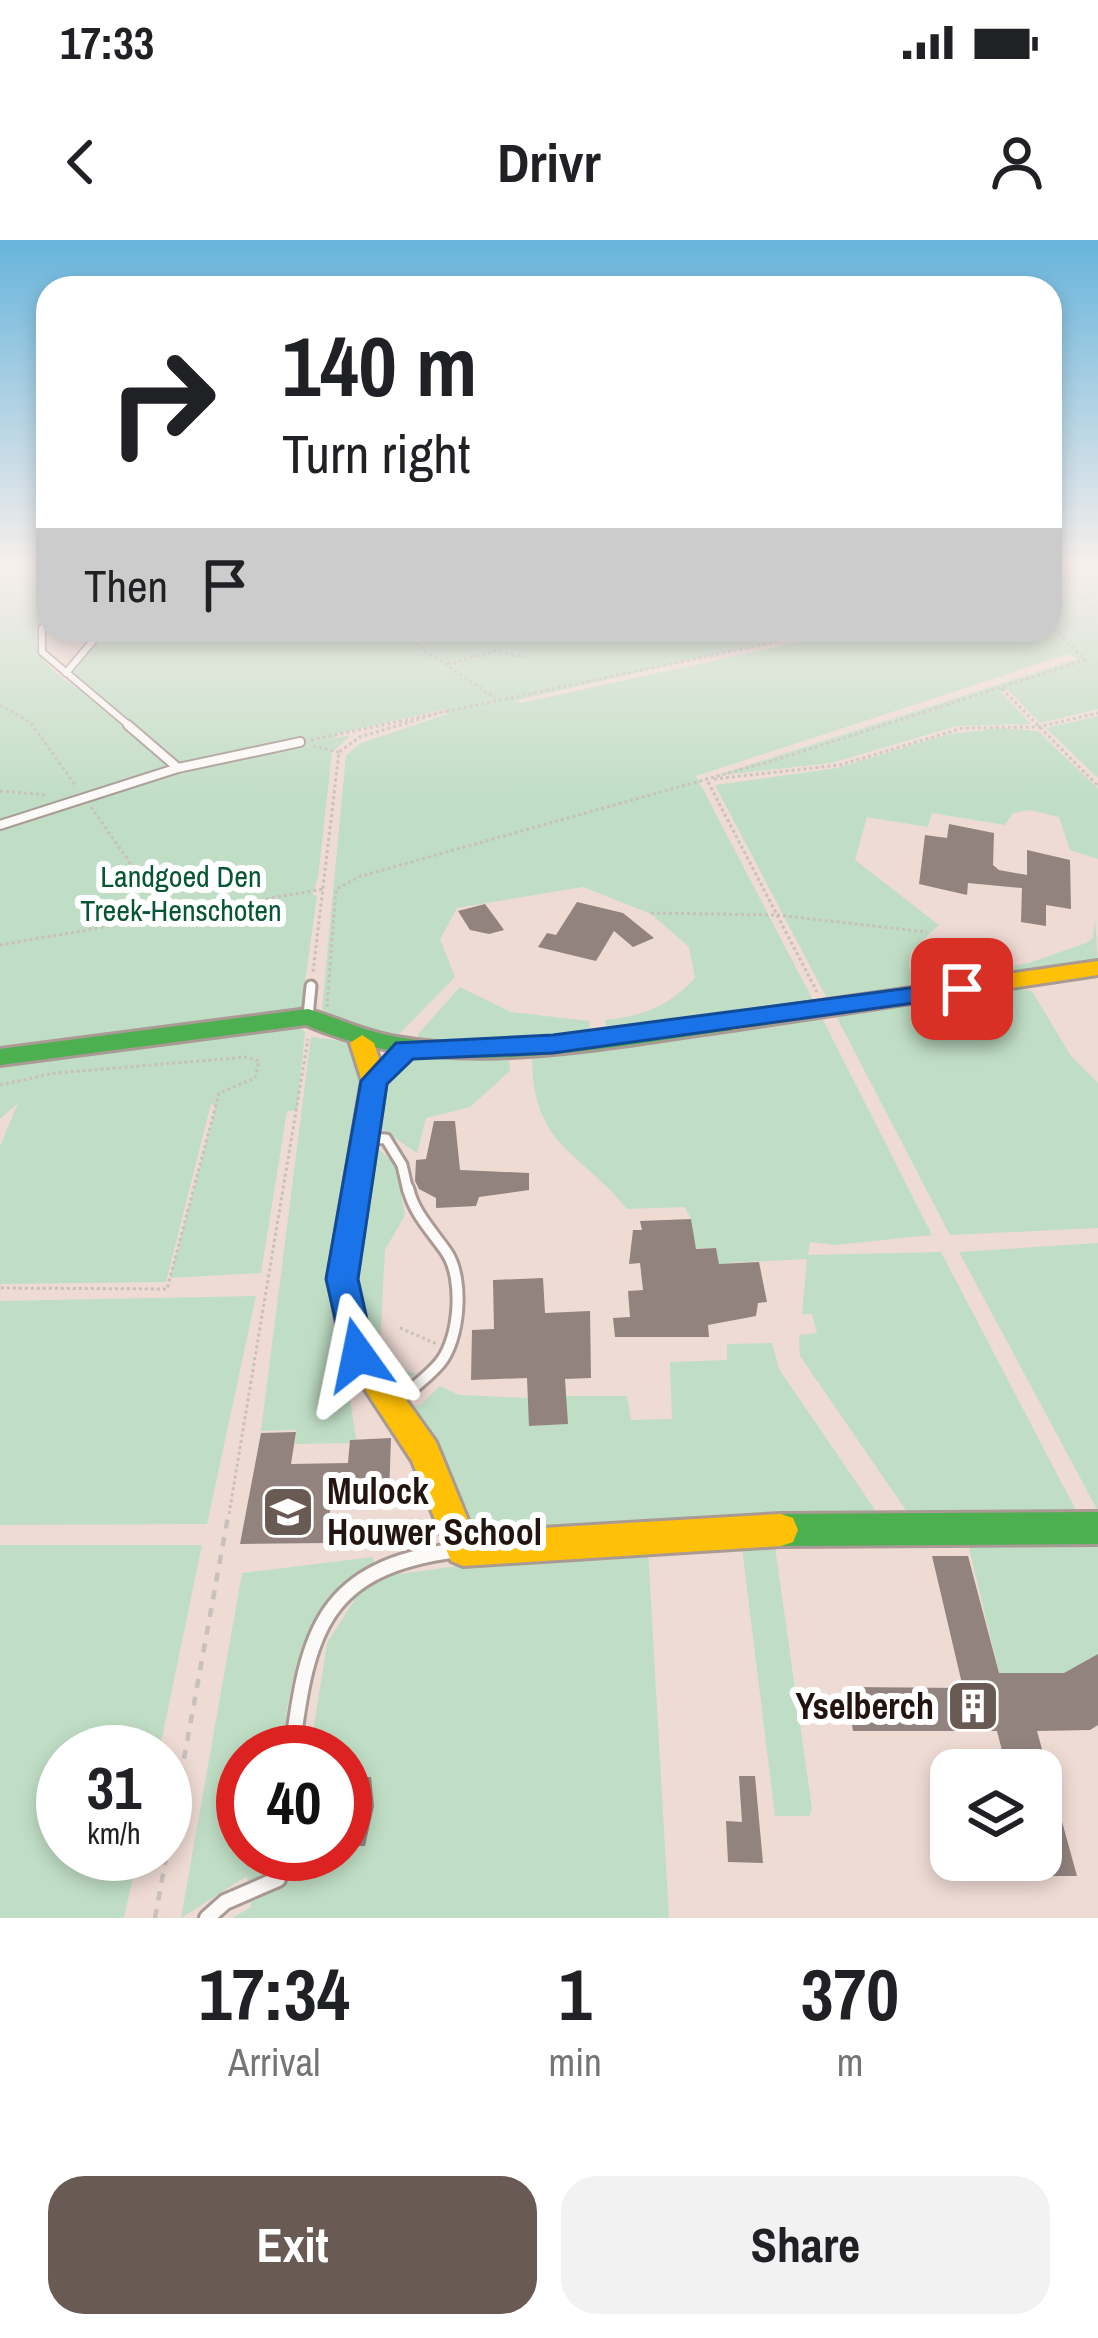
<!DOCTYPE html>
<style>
body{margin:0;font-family:"Archivo Narrow",sans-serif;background:#f2f2f2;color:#202124;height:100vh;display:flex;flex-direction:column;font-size:45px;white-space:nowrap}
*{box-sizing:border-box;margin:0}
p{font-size:39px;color:#757577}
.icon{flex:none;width:66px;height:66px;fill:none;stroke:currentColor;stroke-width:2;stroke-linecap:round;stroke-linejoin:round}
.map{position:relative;height:1678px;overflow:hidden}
.side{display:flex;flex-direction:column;background:#fff;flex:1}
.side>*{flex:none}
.top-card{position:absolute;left:36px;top:36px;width:1026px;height:366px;border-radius:36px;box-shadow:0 6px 18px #0003;background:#fff;color:#202124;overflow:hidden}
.fabs{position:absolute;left:930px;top:1509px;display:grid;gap:24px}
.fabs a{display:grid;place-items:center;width:132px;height:132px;border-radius:24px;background:#fff;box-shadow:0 6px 18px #0003;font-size:60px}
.speed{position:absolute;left:36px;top:1485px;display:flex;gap:24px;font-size:60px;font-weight:700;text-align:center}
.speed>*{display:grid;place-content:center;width:156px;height:156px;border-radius:50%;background:#fff;box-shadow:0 6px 18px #0003;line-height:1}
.speed small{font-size:30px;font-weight:400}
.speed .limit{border:18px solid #d22;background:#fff;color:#111}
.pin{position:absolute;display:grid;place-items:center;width:102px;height:102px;color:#fff;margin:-51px;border-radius:24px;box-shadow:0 6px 18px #0006}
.me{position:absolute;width:132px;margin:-66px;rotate:348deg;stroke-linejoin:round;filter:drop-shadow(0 0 9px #0008)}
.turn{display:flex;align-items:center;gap:42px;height:252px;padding:0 48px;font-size:54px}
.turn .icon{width:156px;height:156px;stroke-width:2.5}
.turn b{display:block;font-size:84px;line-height:102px}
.then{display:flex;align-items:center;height:114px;padding:0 48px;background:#0003;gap:24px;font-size:45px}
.eta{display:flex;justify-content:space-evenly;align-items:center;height:204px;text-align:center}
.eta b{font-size:72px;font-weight:700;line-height:84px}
.action{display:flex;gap:24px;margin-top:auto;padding:24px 48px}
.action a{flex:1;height:138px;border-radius:36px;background:#6a5a54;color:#fff;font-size:48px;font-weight:700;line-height:138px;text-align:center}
.action a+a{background:#f2f2f2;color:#202124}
.status{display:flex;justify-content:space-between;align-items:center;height:84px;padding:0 60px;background:#fff;direction:ltr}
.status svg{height:33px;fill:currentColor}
header{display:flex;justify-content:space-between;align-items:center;height:156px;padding:0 48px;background:#fff;font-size:54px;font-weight:700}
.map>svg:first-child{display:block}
</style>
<div class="status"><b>17:33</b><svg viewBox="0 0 49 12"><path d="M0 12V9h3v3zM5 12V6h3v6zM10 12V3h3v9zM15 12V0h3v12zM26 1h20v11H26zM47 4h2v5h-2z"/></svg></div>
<header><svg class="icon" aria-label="back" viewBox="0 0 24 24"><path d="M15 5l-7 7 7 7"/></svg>Drivr<svg class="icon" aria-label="person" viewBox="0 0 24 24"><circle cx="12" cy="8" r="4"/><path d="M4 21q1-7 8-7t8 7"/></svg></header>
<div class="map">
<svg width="1098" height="1678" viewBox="0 0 1098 1678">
<rect width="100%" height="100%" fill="#eedbd4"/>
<!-- green -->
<path fill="#c0dec5" d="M0,324H48V379L37,386C27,416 60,436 81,451L86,445L72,433L108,390H821L514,461L521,463L854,390H1050V339L1098,327V469L1040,483L1008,450L1000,451L1031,484L957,486L831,523L715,536L1078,419L1069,414L696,536L816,766L607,792L605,780C642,777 670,765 695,738L689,707L651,674L583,647L457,668L440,699L455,737L398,795C368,799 344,790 322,769L346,515L361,503L450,473L446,469L335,494V498L351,495L332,512L318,638L312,654L317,656L301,771L0,812Z
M1098,476V538L1046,488Z
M1001,488L1038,491L1098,549V619L1070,610L1059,577L1030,570L1013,573L1005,585L932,573L928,587L867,577L855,620L939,685L911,711L909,727L920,752L830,764L715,545L837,528L949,494Z
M1095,678L1098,725L978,743L979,732L1029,723L1086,703L1093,698Z
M460,747L511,772L589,781L591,793L418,805V794Z
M1021,749L1032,751L1071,816L1098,843V988L950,995L835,774Z
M821,776L932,995L835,1005L810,1002L808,1015L941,1012L1080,1278L914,1282L800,1116L799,1095L817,1093L812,1074H802L807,1019L726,1023L721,1034L716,1008L684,1009L691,979L685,967L627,969C577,908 531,906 532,813Z
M295,785L305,792L297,870L287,871L261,1033L170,1038L216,866L211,864L166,1042L0,1044V906L18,863L0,879V824Z
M311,797L352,802L363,841L335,1072L357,1203L295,1204L296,1190L261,1191Z
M509,814L510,831L470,867L426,878L417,913L380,888C371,854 395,839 416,816Z
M371,902L396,925L405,975L385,1010L379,1122L416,1134L376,1159L357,1051L356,1014Z
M1098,1003V1271L959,1012Z
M256,1056L207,1284L0,1285V1061Z
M772,1103L779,1129L884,1283L472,1302L412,1165H420L440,1146L459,1155L528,1158L530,1186L567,1184L566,1156H627L631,1180L672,1179L670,1122L727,1120V1104Z
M1098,1296V1414L1058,1437L999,1433L967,1300Z
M0,1305H202L159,1512H63V1614H138L124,1678H0Z
M775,1307L812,1569L809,1576H775L742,1308Z
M648,1310L669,1678H232L251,1667L247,1636L181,1678L242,1333L373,1317L374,1324C303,1357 288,1441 283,1512H243V1614H345V1512H310L327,1403L360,1351L386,1336L552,1313Z"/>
<!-- building -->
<path fill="#92837e" d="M949,584L994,593L993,625L999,630L1027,635V610L1070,620L1071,669L1046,665V686L1021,682L1022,648L968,643L967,655L919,644L925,595L947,598Z
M577,662L623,673L654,698L633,707L614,691L596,721L538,707L547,693L556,695Z
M485,664L494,676L504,690L489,694L470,690L458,671Z
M434,881H455L460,930L529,933V950L479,957L476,966L436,968V958L419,949L415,941L416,920L426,919Z
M691,979L696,1009L716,1008L719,1024L759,1022L767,1062L758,1063L756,1076L708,1085L709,1097H615L613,1078L630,1077L628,1051L643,1050L640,1023L629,1024L633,990H642L640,981Z
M543,1038L545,1073L590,1071L591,1138L565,1139L568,1184L529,1186L527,1138L471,1140L472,1090L494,1089L493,1040Z
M296,1192L291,1224L348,1223L350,1200L391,1198L389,1258L367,1259L368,1246L333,1247L326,1303L240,1304L261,1193Z
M932,1316H968L999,1433H1064L1098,1414V1485L1090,1490L1037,1491L1077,1636H1033L1029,1620H1041V1530H1007L997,1491H853L846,1447L963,1448Z
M739,1536H755L763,1623L728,1622L726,1581L742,1582Z
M345,1537H371L374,1566L365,1606H345Z"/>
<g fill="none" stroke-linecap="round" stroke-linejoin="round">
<!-- lane-far4 casing -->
<g stroke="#a99a94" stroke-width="9">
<path id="lane-far4" d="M48,382L42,388V412L132,488
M66,433L102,390"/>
</g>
<!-- lane-far3 casing -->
<g stroke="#a99a94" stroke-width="12">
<path id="lane-far3" d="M128,485L178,528
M0,585L178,528L300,502"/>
</g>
<!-- lane-far2 casing -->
<g stroke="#a99a94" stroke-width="15">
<path id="lane-far2" d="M308,776L311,746
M366,898L386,899L402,925L408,951"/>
</g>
<!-- lane-far1 casing -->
<g stroke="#a99a94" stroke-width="16">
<path id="lane-far1" d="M396,1162C410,1150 427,1138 439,1124C460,1100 464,1039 447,1013C432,991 414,974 408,948"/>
</g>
<!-- lane casing -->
<g stroke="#a99a94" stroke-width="20">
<path id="lane" d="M292,1512C307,1389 324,1327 458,1310
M207,1678L225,1662L278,1639L281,1614"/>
</g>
<!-- street casing -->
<g stroke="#a99a94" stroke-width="6">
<path id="street" d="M406,804L415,810L412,814L380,846H368L365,841L368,836L400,806Z"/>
</g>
<!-- fast casing -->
<g stroke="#a99a94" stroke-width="6">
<path id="fast" d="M308,769C338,778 365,792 397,797C506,817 624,789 732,774L743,782L732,790C591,809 441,844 306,785L0,825V809Z
M1098,1272V1304L781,1306L769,1302L764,1290L769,1278L781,1274Z"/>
</g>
<!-- slow casing -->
<g stroke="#a99a94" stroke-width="6">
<path id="slow" d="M1098,721V735L732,790L721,782L732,774Z
M362,795L374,803L386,841L356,1038L372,1112L436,1202L473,1292L781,1274L793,1278L798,1290L793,1302L781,1306L463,1326L451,1321L412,1221L343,1116L328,1038L362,841L350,803Z"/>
</g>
<!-- path-far1 -->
<path stroke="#c8c0bd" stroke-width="3" stroke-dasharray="3 3" stroke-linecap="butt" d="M0,328L18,324
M1050,336L1097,324
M1064,341L1098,373
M1050,345L1098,333
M395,390L495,458
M447,424L496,411L524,417
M1002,449L1098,546
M0,465L31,483L75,545
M311,500L832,390
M313,506L339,512
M714,539L840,525L963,488L1038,487L1098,473
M708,542L817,752
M0,551L46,555
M91,567L168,677
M651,673L777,675L927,692
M0,705L323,649
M313,732L339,512L360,497L446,471
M327,767L336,649L361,636L782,518L1085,420L1050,384
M0,845L55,833L246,817L259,821L255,838L219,853L167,1049L0,1048
M400,1088L437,1104
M229,1274L308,799"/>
<!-- path -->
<path stroke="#c8c0bd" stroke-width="4.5" stroke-dasharray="9 9" stroke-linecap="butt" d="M155,1678L229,1271"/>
<!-- lane-far4 -->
<use href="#lane-far4" stroke="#fcfaf9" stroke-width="6"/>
<!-- lane-far3 -->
<use href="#lane-far3" stroke="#fcfaf9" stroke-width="8"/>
<!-- lane-far2 -->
<use href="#lane-far2" stroke="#fcfaf9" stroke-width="9"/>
<!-- lane-far1 -->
<use href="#lane-far1" stroke="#fcfaf9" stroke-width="10"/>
<!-- lane -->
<use href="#lane" stroke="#fcfaf9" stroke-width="14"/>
<!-- street -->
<use href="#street" fill="#fcfaf9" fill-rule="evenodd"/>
<!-- fast -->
<use href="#fast" fill="#4caf50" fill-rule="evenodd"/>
<!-- slow -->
<use href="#slow" fill="#ffc107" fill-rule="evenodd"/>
</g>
<!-- sky -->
<linearGradient id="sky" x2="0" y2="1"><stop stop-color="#67b4dc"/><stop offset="0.58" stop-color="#f7efec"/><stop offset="1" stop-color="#f7efec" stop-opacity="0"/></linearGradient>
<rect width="1098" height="559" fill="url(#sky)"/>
<!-- route -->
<path fill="#1a73e8" stroke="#114b97" stroke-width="3" d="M962,741L974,749L971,755L553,813L413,819L387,844L358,1039L375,1115L370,1126L358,1130L346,1126L326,1039L361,841L396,803L553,795Z"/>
<!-- icons -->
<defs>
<g id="school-square" transform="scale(2.7)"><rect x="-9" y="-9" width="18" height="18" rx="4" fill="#6a5a54" stroke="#fff"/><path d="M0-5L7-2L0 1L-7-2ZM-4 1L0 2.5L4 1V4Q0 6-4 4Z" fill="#fff"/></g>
<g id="building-square" transform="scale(2.7)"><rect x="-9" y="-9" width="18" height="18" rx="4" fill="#6a5a54" stroke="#fff"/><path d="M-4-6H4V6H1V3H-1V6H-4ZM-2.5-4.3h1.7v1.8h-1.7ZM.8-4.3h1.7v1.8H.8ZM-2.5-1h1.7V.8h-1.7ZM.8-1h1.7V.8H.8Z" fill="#fff"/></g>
</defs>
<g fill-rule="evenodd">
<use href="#school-square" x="288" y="1272"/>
<use href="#building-square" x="973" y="1466"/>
</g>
<g text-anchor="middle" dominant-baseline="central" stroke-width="12" stroke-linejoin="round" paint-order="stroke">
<!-- park labels -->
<g font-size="30" fill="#065636" stroke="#fff">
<text x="181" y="636">Landgoed Den<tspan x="181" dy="34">Treek-Henschoten</tspan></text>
</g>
<!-- near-poi labels -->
<g font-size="36" font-weight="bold" fill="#23140f" stroke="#fff" text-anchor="start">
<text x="327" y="1251">Mulock<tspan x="327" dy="41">Houwer School</tspan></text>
<text x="934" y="1466" text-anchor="end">Yselberch</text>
</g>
</g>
</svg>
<div class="fabs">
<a><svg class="icon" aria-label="layers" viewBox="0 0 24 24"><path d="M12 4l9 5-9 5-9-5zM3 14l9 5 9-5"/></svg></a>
</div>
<div class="speed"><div>31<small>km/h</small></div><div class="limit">40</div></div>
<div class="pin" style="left:962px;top:749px;background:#d93025"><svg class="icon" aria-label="arrive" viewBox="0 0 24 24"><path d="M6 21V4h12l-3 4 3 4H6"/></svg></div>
<svg class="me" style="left:358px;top:1115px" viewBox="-20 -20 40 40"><path d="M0-17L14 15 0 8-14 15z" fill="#1a73e8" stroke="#fff" stroke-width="4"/></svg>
<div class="top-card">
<div class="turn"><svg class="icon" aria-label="right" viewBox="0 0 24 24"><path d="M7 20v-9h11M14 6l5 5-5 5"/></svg><div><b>140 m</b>Turn right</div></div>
<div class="then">Then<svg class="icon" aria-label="arrive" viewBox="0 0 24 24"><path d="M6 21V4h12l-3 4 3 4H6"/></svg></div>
</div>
</div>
<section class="side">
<div class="eta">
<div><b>17:34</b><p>Arrival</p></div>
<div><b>1</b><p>min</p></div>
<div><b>370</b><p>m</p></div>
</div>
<div class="action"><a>Exit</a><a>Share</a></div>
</section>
